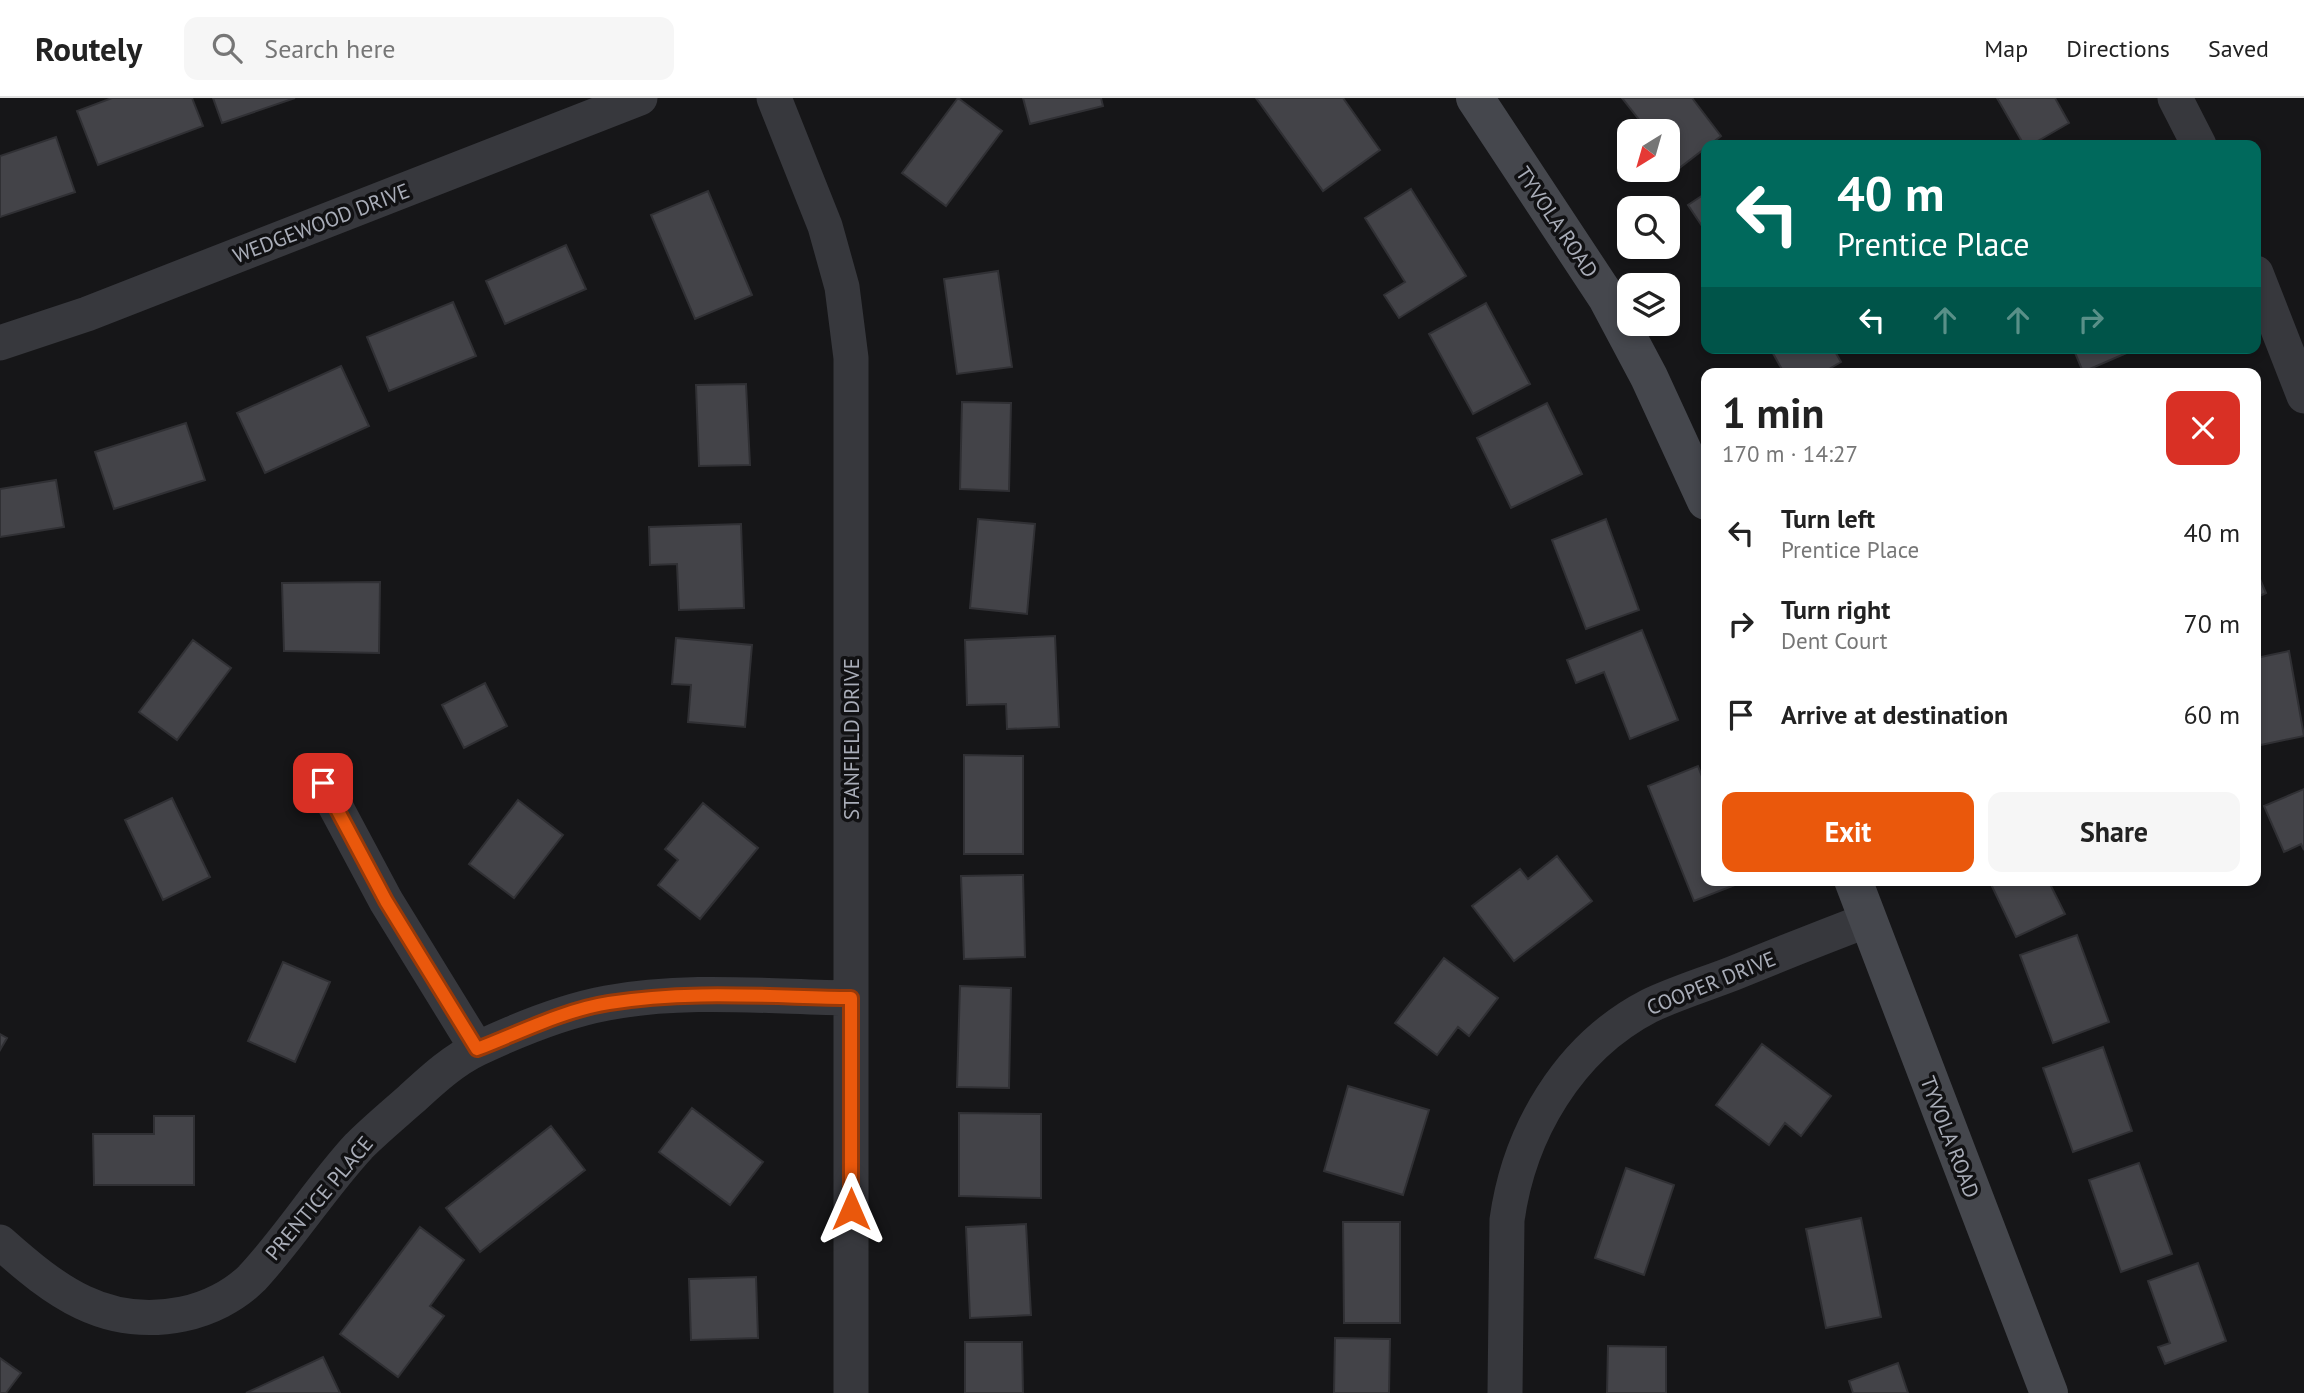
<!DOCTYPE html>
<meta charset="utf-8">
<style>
body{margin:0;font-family:"PT Sans",sans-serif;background:#f6f6f6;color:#222;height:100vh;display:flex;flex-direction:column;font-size:26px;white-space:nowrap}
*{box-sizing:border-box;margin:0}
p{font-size:23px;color:#767676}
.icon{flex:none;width:38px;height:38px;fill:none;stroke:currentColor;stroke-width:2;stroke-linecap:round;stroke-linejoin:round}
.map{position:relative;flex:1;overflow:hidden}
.sheet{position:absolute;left:1701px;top:270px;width:560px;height:518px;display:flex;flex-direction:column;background:#fff;border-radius:14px;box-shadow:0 4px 10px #0003}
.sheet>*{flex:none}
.banner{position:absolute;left:1701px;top:42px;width:560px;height:214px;border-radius:14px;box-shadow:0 4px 10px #0003;background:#00695c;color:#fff;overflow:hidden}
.needle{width:46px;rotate:217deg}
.tools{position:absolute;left:1617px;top:21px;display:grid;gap:14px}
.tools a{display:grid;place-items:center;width:63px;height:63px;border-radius:14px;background:#fff;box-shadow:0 4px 10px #0003;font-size:35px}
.pin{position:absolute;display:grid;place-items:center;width:60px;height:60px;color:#fff;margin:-30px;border-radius:14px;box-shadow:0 4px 10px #0006}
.me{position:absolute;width:77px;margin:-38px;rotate:0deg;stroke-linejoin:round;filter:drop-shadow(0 0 5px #0008)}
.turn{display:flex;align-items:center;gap:24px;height:147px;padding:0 21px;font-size:32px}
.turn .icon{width:91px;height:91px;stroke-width:2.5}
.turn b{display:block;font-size:49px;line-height:60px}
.lanes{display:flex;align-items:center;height:66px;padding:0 21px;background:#0003;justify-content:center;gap:35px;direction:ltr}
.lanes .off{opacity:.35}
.round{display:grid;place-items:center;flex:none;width:74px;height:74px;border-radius:14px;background:#f6f6f6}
.summary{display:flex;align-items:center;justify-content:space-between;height:119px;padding:0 21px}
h1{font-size:42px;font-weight:600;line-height:52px}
.action{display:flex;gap:14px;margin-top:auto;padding:14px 21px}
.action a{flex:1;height:80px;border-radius:14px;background:#ea580c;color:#fff;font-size:28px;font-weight:600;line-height:80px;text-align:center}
.action a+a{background:#f6f6f6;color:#222}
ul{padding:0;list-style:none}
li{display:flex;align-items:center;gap:21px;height:91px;padding:0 21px}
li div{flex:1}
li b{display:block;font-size:26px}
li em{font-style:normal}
header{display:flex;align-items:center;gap:42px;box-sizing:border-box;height:98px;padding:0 35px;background:#fff;border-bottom:2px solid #e0e0e0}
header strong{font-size:33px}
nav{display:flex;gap:38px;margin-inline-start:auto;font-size:24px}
.search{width:490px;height:63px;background:#f6f6f6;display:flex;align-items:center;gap:18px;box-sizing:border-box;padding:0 24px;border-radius:14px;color:#767676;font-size:26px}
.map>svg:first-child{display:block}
</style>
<header>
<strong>Routely</strong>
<div class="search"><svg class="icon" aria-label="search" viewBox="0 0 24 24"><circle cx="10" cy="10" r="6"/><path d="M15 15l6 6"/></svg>Search here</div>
<nav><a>Map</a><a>Directions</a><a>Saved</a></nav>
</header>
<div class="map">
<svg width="2304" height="1295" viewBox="0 0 2304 1295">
<rect width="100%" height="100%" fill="#161618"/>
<!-- building -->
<path fill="#434348" stroke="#303034" stroke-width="2" d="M112,0H192L203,28L98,67L77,13Z
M213,0H295L222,25Z
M958,0L1002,33L946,108L902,75Z
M1023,0H1101L1103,8L1030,26Z
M1256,0H1343L1380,52L1323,93Z
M1622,0H1692L1721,38L1678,71L1668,59V33H1648Z
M1997,0H2055L2069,25L2031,47H2024Z
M56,39L75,94L0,119V58Z
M1411,91L1466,178L1399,220L1384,197L1405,184L1365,120Z
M708,93L752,197L695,221L651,117Z
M1706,95V134L1688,107Z
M566,147L586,191L505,226L486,183Z
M998,173L1012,269L957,276L944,181Z
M453,204L476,258L389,293L367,239Z
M1486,205L1530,286L1473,316L1429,236Z
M1770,250H1833L1841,264L1822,275H1784Z
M2073,250H2138L2083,274Z
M341,268L369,328L265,375L237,315Z
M746,286L750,367L699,368L696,287Z
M962,304L1011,305L1009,393L960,391Z
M1547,305L1582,376L1511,410L1477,340Z
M186,325L205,382L114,411L95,354Z
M56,382L64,429L0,439V391Z
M978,421L1035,426L1027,516L970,510Z
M1606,421L1639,512L1586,531L1552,442Z
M741,426L744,510L679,512L677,466L650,467L649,429Z
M2256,472L2266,495L2256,500Z
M380,484L379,555L284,553L282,485Z
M1642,532L1678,622L1630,641L1604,574L1576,585L1567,562Z
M1055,538L1059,629L1007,631L1006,606L967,607L965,542Z
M676,540L752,547L745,629L688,624L691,587L672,586Z
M193,542L231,570L177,642L139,614Z
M2289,553L2304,638L2256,648V560Z
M485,585L507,628L464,650L442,607Z
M964,657L1023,658V756H964Z
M1698,668L1706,689V782L1745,783L1694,803L1648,688Z
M2304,691V752L2301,746L2284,754L2264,708Z
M172,700L210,779L163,802L125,722Z
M518,702L563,737L514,800L469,766Z
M703,705L758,750L700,821L658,787L678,762L665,751Z
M1557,758L1592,803L1514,863L1472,808L1520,771L1528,781Z
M1023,777L1025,859L964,861L961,778Z
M1989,782H2048L2065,816L2016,839Z
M2077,837L2109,924L2053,945L2020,857Z
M1444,860L1498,900L1469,938L1458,929L1437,957L1395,925Z
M283,864L330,884L295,964L248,943Z
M960,888L1011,890L1009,990L957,989Z
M0,936L7,940L0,952Z
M1762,946L1831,998L1801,1038L1785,1025L1769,1047L1716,1007Z
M2103,949L2132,1033L2073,1054L2043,970Z
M1348,988L1429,1012L1403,1097L1324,1073Z
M692,1010L763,1064L730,1107L659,1054Z
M959,1015L1041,1016V1100L959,1098Z
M154,1018H194V1087H94L93,1036H154Z
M551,1028L585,1072L480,1154L446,1110Z
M2139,1065L2172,1156L2121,1174L2089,1082Z
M1626,1070L1674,1087L1644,1177L1595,1160Z
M1861,1120L1881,1219L1826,1230L1806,1131Z
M1343,1124H1400V1225H1344Z
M1026,1126L1031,1217L970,1220L966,1129Z
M420,1129L464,1162L430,1208L444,1218L398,1279L340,1236Z
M2198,1165L2226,1243L2165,1266L2158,1249L2170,1245L2148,1183Z
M756,1179L758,1240L691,1242L689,1181Z
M1335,1240L1390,1241L1389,1295H1334Z
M965,1244H1022L1023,1295H965Z
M1608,1248L1666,1249V1295H1607Z
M323,1259L340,1295H246Z
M0,1260L21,1275L6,1295H0Z
M1898,1265L1908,1295H1853L1849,1283Z"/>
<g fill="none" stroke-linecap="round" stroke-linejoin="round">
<!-- street -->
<path stroke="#37383d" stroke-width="35" d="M774,0L825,128L842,189L851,260V1295
M2175,0L2199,47
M2256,175L2304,298
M0,245L87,216L640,0
M323,685L386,803L477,951
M0,1144C55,1193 105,1232 183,1216C208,1211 234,1198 252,1180C291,1138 321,1089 359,1048C375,1032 393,1017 410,1002C431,983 452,963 477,951C517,932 564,913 607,905C686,890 771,899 851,900
M1505,1295L1507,1122C1519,1035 1568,950 1649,908C1676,895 1706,886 1734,875C1778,857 1823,839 1868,822"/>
<!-- secondary -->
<path stroke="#45474d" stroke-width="38" d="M1475,0L1607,200L1649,279L1706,403
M1853,782L2049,1295"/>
</g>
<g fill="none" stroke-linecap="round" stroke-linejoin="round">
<!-- route casing -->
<g stroke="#983908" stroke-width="18">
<path id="route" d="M323,685L386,803L477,951C519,935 564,912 609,905C688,892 770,899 851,900V1111"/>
</g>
<!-- route -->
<use href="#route" stroke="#ea580c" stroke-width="12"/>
</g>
<g text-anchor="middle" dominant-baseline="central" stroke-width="7" stroke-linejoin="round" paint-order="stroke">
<!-- street labels -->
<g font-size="21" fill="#a9adb8" stroke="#111113">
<text transform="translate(1557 124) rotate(56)">TYVOLA ROAD</text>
<text transform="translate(321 125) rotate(-21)">WEDGEWOOD DRIVE</text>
<text transform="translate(851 641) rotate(-90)">STANFIELD DRIVE</text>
<text transform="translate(1711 885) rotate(-22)">COOPER DRIVE</text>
<text transform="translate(1950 1039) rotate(69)">TYVOLA ROAD</text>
<text transform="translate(319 1100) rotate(-50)">PRENTICE PLACE</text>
</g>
</g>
</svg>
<div class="tools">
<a><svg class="needle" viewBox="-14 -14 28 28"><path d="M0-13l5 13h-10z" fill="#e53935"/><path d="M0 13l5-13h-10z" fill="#767676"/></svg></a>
<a><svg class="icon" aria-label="search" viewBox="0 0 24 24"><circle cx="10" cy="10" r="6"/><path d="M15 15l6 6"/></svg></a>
<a><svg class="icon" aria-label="layers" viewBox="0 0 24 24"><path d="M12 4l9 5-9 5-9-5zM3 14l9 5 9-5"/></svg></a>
</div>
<div class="pin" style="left:323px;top:685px;background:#d93025"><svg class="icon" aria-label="arrive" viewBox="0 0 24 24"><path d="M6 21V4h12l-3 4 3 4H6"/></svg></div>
<svg class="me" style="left:851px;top:1111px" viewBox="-20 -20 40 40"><path d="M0-17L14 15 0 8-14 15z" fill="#ea580c" stroke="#fff" stroke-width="4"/></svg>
<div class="banner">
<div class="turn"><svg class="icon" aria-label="left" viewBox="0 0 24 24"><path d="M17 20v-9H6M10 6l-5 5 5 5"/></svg><div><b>40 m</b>Prentice Place</div></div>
<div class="lanes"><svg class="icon" aria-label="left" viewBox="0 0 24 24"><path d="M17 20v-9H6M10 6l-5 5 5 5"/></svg><svg class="icon off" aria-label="ahead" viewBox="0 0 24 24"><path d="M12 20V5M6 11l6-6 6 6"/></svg><svg class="icon off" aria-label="ahead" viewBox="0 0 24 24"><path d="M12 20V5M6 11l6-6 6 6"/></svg><svg class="icon off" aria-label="right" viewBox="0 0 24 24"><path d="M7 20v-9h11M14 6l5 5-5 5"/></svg></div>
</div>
<section class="sheet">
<div class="summary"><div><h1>1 min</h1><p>170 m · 14:27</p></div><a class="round" style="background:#d93025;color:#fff"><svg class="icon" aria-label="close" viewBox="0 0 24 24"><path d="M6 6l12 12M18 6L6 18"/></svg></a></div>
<ul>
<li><svg class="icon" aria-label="left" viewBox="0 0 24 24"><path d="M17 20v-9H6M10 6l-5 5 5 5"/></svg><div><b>Turn left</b><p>Prentice Place</p></div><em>40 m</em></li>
<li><svg class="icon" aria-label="right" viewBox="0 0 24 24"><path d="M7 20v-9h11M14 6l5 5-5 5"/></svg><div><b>Turn right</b><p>Dent Court</p></div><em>70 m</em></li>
<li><svg class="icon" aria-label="arrive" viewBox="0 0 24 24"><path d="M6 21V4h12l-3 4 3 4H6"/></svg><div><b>Arrive at destination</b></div><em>60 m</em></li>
</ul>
<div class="action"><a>Exit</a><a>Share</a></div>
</section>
</div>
